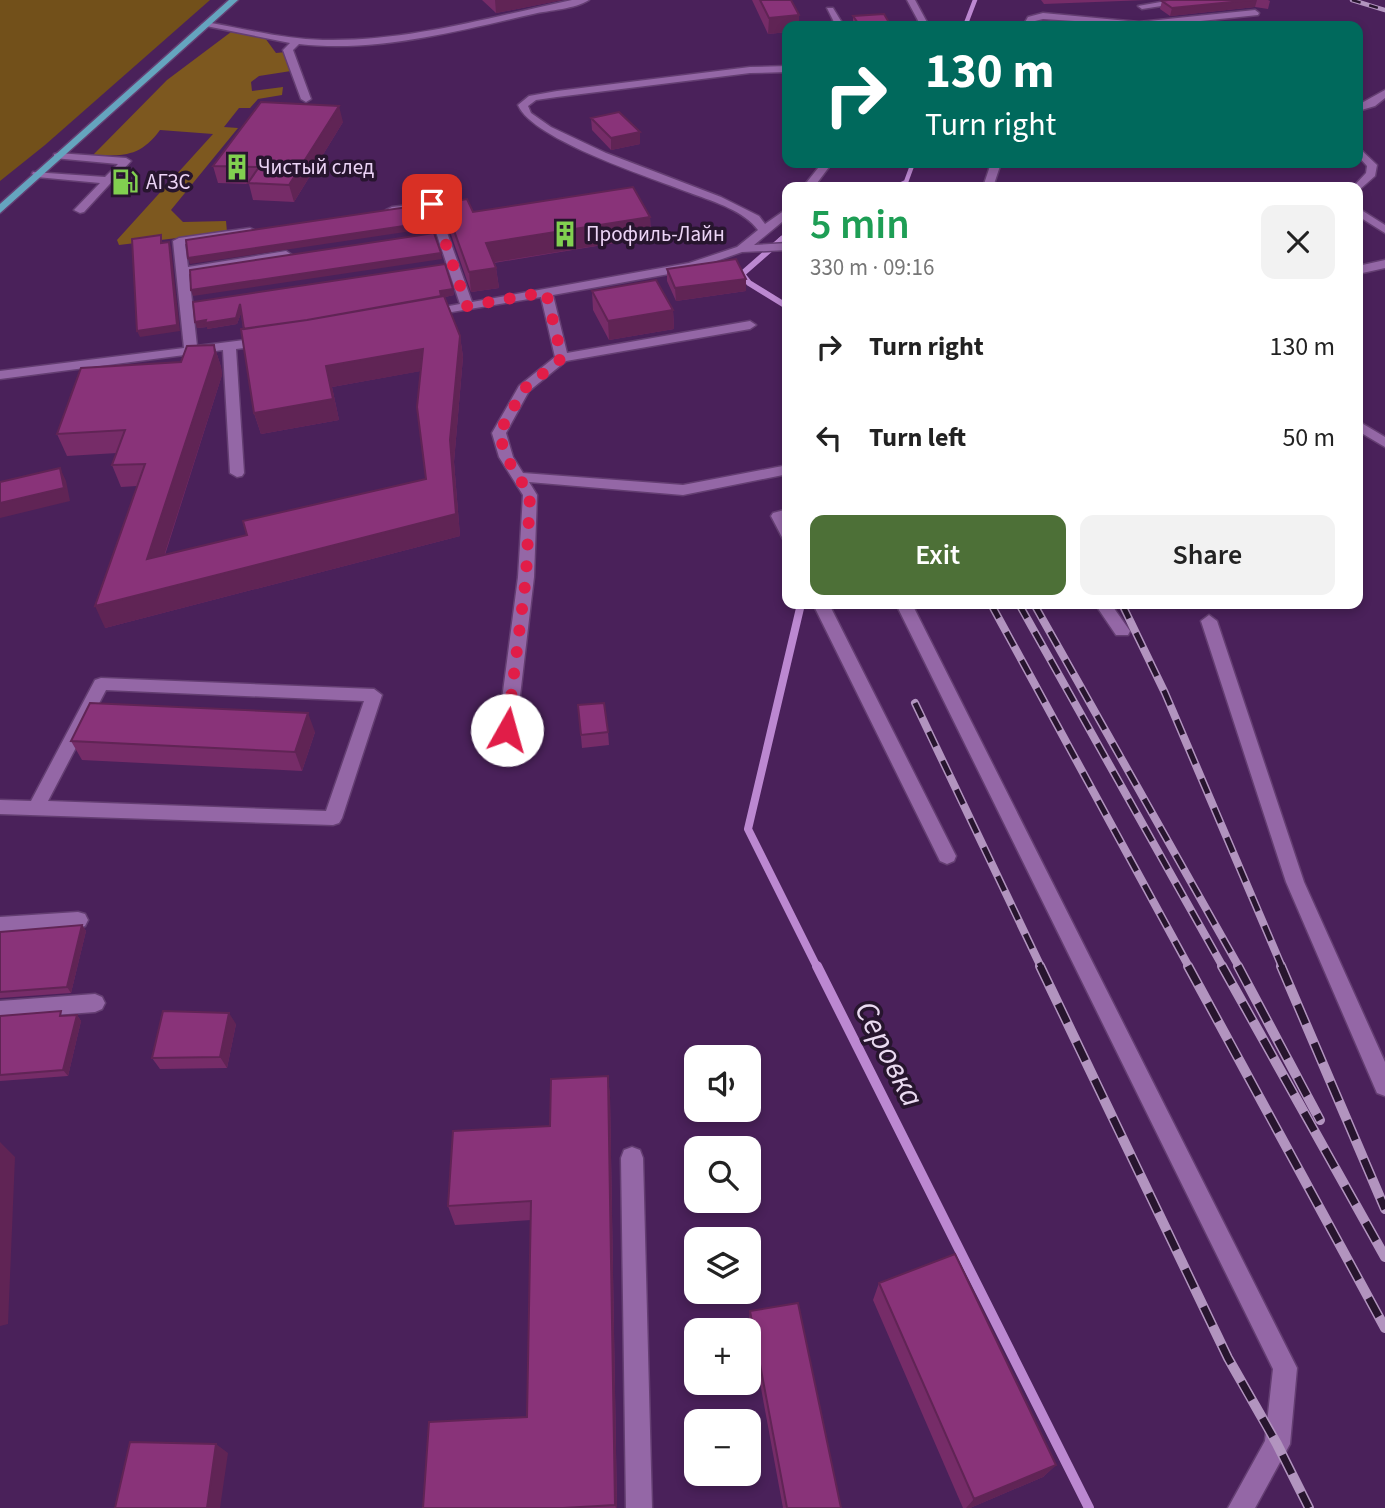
<!DOCTYPE html>
<meta charset="utf-8">
<style>
body{margin:0;font-family:"Source Sans 3",sans-serif;background:#f2f2f2;color:#222;height:100vh;display:flex;flex-direction:column;font-size:26px;white-space:nowrap}
*{box-sizing:border-box;margin:0}
p{font-size:23px;color:#767676}
.icon{flex:none;width:38px;height:38px;fill:none;stroke:currentColor;stroke-width:2;stroke-linecap:round;stroke-linejoin:round}
.map{position:relative;flex:1;overflow:hidden}
.details{position:absolute;left:782px;top:182px;width:581px;height:427px;display:flex;flex-direction:column;background:#fff;border-radius:14px;box-shadow:0 4px 10px #0003}
.details>*{flex:none}
.guide{position:absolute;left:782px;top:21px;width:581px;height:147px;border-radius:14px;box-shadow:0 4px 10px #0003;background:#00695c;color:#fff;overflow:hidden}
.fabs{position:absolute;left:684px;top:1045px;display:grid;gap:14px}
.fabs a{display:grid;place-items:center;width:77px;height:77px;border-radius:14px;background:#fff;box-shadow:0 4px 10px #0003;font-size:35px}
.pin{position:absolute;display:grid;place-items:center;width:60px;height:60px;color:#fff;margin:-30px;border-radius:14px;box-shadow:0 4px 10px #0006}
.me{position:absolute;width:77px;margin:-38px;rotate:7deg;stroke-linejoin:round;filter:drop-shadow(0 0 5px #0008)}
.turn{display:flex;align-items:center;gap:24px;height:147px;padding:0 28px;font-size:32px}
.turn .icon{width:91px;height:91px;stroke-width:2.5}
.turn b{display:block;font-size:49px;line-height:60px}
.round{display:grid;place-items:center;flex:none;width:74px;height:74px;border-radius:14px;background:#f2f2f2}
.headline{display:flex;align-items:center;justify-content:space-between;height:119px;padding:0 28px}
h1{font-size:42px;font-weight:600;line-height:52px;color:#1e9e55}
.action{display:flex;gap:14px;margin-top:auto;padding:14px 28px}
.action a{flex:1;height:80px;border-radius:14px;background:#4d7037;color:#fff;font-size:28px;font-weight:600;line-height:80px;text-align:center}
.action a+a{background:#f2f2f2;color:#222}
ul{padding:0;list-style:none}
li{display:flex;align-items:center;gap:21px;height:91px;padding:0 28px}
li div{flex:1}
li b{display:block;font-size:26px}
li em{font-style:normal}
.map>svg:first-child{display:block}
</style>
<div class="map">
<svg width="1385" height="1508" viewBox="0 0 1385 1508">
<rect width="100%" height="100%" fill="#4a215a"/>
<!-- green -->
<path fill="#72501a" d="M0,0H210L45,145L0,181Z"/>
<!-- forest -->
<path fill="#7d581f" d="M231,32L265,38L276,53L286,52L291,71L259,76L251,82L252,91L283,87L282,95L258,99L250,108H239L224,127L238,128L171,210L183,222L226,221L227,232L119,245L117,240L213,134L160,130C140,157 124,156 93,155L167,80Z"/>
<g fill="none" stroke-linecap="round" stroke-linejoin="round">
<!-- stream-far3 -->
<path stroke="#bc88d1" stroke-width="4.5" d="M965,26L975,0
M895,187L906,182L913,163
M780,240L788,233"/>
<!-- stream-far2 -->
<path stroke="#bc88d1" stroke-width="6" d="M782,239L742,274L749,283L788,307"/>
<!-- stream-far1 -->
<path stroke="#bc88d1" stroke-width="8" d="M801,604L748,829L817,967"/>
<!-- stream -->
<path stroke="#bc88d1" stroke-width="10" d="M817,966L1089,1508"/>
<!-- minor casing -->
<g stroke="#643e72" stroke-width="3">
<path id="minor" d="M572,0H589C575,9 550,10 533,14C458,31 377,53 299,44L293,50L311,99L306,102L301,99L283,50L290,43L201,25L206,22C245,29 284,39 323,40C407,42 491,17 572,0Z
M907,0H915L929,26H921Z
M1172,0H1200L1142,9L1138,6Z
M827,8H833L844,26H836Z
M1255,10L1259,13L1258,15L1153,26L1043,19L1035,21L1032,26H1023L1028,17L1043,13L1139,22Z
M788,66V72L750,73L557,97L536,100L528,106L531,113L551,127L606,153L721,197L759,216L765,224L788,208V217L754,245L788,243V250L742,252L691,270L553,295L567,353L750,321L756,325L750,329L566,361L529,391L506,433L513,457L523,473L683,485L788,465V474L683,495L529,482L537,495L534,577L516,730L513,735H501L498,730L518,577L523,495L499,457L492,433L519,386L555,357L541,297L422,317V311L460,304L428,208L392,213L386,210L392,207L436,202L472,302L689,263L737,247L758,230C744,211 715,202 693,194C655,179 532,140 518,105L529,96L557,91L750,67Z
M1385,90V98L1375,106L1358,111V105Z
M1358,147L1377,165L1375,176L1358,191V187H1353L1366,173L1367,166L1358,156Z
M58,153L126,158L131,161L84,212L80,213L74,210L100,183L37,177L32,174L33,172L105,177L118,164L54,158V154Z
M822,163H832L814,187H803Z
M991,163H1001L993,187H983Z
M1358,208L1385,225V233L1358,216Z
M250,228L256,231L254,233L185,244L188,267L286,251L292,255L286,259L189,274L197,346L267,337L273,341L267,345L236,349L244,473L242,476L237,477L230,473L223,350L0,379V371L184,348L173,241L179,238Z
M1385,260V268L1358,274V266Z
M1358,421L1385,437V447L1358,431Z
M788,509V541L783,539L771,516L773,513Z
M813,604H829L956,856L954,861L947,864L940,861Z
M896,604H912L1297,1368L1290,1444L1255,1508H1228L1265,1441L1273,1369Z
M1095,604H1111L1130,631L1128,635H1116Z
M1209,615L1217,621L1304,882L1385,1062V1096L1377,1093L1286,882L1201,621Z
M101,678L374,689L382,695L342,818L339,823L333,825L0,814V800L31,801L95,680ZM106,690L364,701L326,811L48,801Z
M78,912L85,914L88,920L85,926L78,928L0,933V917Z
M95,994L102,997L105,1003L102,1009L95,1012L0,1019V1001Z
M632,1147L640,1150L643,1158L652,1508H626L621,1158L624,1150Z"/>
</g>
<!-- major casing -->
<g stroke="#643e72" stroke-width="3">
<path id="major" d="M229,0H238L0,213V204Z"/>
</g>
<!-- minor -->
<use href="#minor" fill="#9467a6" fill-rule="evenodd"/>
<!-- major -->
<use href="#major" fill="#65a5bf" fill-rule="evenodd"/>
<!-- rail-far2 casing -->
<g stroke="#b294bf" stroke-width="4.5">
<path id="rail-far2" d="M1352,0L1385,10"/>
</g>
<!-- rail-far1 casing -->
<g stroke="#b294bf" stroke-width="8">
<path id="rail-far1" d="M991,604L1189,967
M1019,604L1223,967
M1034,604L1239,967
M1122,604L1165,693L1282,967
M915,703L1041,967"/>
</g>
<!-- rail casing -->
<g stroke="#b294bf" stroke-width="10">
<path id="rail" d="M1040,966L1228,1358L1277,1444L1309,1508
M1188,966L1385,1328
M1222,966L1385,1257
M1238,966L1320,1120
M1281,966L1385,1209"/>
</g>
<!-- rail-far2 -->
<use href="#rail-far2" stroke="#27152e" stroke-width="2.5" stroke-dasharray="9" stroke-linecap="butt"/>
<!-- rail-far1 -->
<use href="#rail-far1" stroke="#27152e" stroke-width="5" stroke-dasharray="16" stroke-linecap="butt"/>
<!-- rail -->
<use href="#rail" stroke="#27152e" stroke-width="7" stroke-dasharray="21" stroke-linecap="butt"/>
</g>
<!-- wall -->
<path fill="#762c68" d="M482,0H562L496,13Z
M752,0H791L799,15V26H788V32L768,34Z
M1041,0H1147L1044,4Z
M1168,0H1268L1270,1L1268,9L1255,7L1170,16L1160,9L1162,1Z
M853,16L891,26H853Z
M591,118L640,144L611,150L592,130Z
M343,122L294,202L253,200L249,184L218,183L213,166Z
M444,203L473,212L650,217L651,237L494,263L496,268L499,288L471,292L447,223Z
M667,269L746,279V291L676,301L667,281Z
M453,289L454,295L445,297L460,336L463,357L454,462L460,536L105,628L137,486L121,487L112,465L117,453L67,456L57,434L181,362L214,345L221,367L222,375L165,555L247,535L426,479L420,371L332,387L339,420L261,434L254,413L241,313L237,324L207,329V327L197,328L193,302Z
M592,291L673,310L674,329L609,340L593,310Z
M578,705L608,732L609,745L582,748Z
M315,732L302,771L82,760L71,741Z
M82,925L86,931L71,993L0,998V932Z
M77,1015L81,1021L68,1076L0,1081V1016Z
M236,1024L227,1068L160,1069L152,1058Z
M608,1076L610,1097L617,1508H423L527,1417L531,1220L455,1225L448,1206L550,1126Z
M879,1283L1056,1465L1043,1477L970,1508H963L873,1300Z
M750,1311L841,1508H783L749,1323Z"/>
<!-- shaded-wall -->
<path fill="#602455" d="M495,0H562L496,13Z
M1252,0H1257L1255,7L1170,16L1172,8Z
M799,15V26H788V32L768,34L769,18Z
M339,106L343,122L294,202L289,185Z
M640,132V144L611,150V138Z
M650,217L651,237L489,263L486,243Z
M431,222L432,228L190,264L188,258Z
M169,242L171,248L180,331L140,337L137,331Z
M441,253L442,259L193,296L191,290Z
M496,268L499,288L471,292L469,272Z
M746,279V291L676,301L675,288Z
M453,289L454,295L441,298L440,291Z
M240,304L242,311L237,324L207,329V327L197,328L195,322Z
M673,310L674,329L609,340L608,321Z
M460,336L463,357L454,462L460,536L105,628L95,606L456,514L450,440Z
M214,345L221,367L222,375L156,581L147,559Z
M423,349L427,370L332,387L339,420L261,434L254,413L326,366Z
M60,468L66,481L70,501L0,518V503Z
M308,713L315,732L302,771L295,752Z
M82,925L86,931L71,993L67,987Z
M229,1013L236,1024L227,1068L220,1057Z
M77,1015L81,1021L68,1076L63,1070Z
M608,1076L610,1097L617,1508H616L615,1505Z
M0,1142L15,1157L8,1324L0,1326Z
M216,1444L228,1453L220,1508H207Z
M1056,1465L1043,1477L970,1508H966L974,1499Z"/>
<!-- building -->
<path fill="#893379" stroke="#602455" stroke-width="2" d="M760,0H791L799,15L769,18Z
M1168,0H1252L1172,8L1162,1Z
M884,14L891,26H860L853,16Z
M261,102L339,106L289,185L248,183L259,167L213,166Z
M619,112L640,132L611,138L591,118Z
M633,187L650,217L486,243L496,268L469,272L444,203L467,199L473,212Z
M414,206L419,221L430,219L431,222L188,258L186,240Z
M434,233L441,253L191,290L190,270Z
M161,235V243L169,242L177,325L137,331L132,239Z
M736,259L746,279L675,288L667,269Z
M445,264L453,289L440,291L441,296L307,320L244,329L240,304L236,318L205,323L206,320L195,322L193,302Z
M656,280L673,310L608,321L592,291Z
M444,296L460,336L450,440L456,514L95,606L145,464L112,465L125,430L57,434L81,368L181,362L187,346L214,345L215,353L147,559L247,535L243,521L426,479L417,407L423,349L326,366L333,399L254,413L241,329L307,320Z
M60,468L64,488L0,503V482Z
M90,703L308,713L295,752L71,741Z
M604,703L608,732L581,735L578,705Z
M82,925L67,987L0,992V932Z
M61,1011L60,1016L77,1015L63,1070L0,1075V1016Z
M163,1011L229,1013L220,1057L152,1058Z
M608,1076L615,1505L563,1508H423L429,1422L527,1417L531,1201L448,1206L453,1131L550,1126L551,1079Z
M955,1254L1056,1465L974,1499L879,1283Z
M798,1303L841,1508H787L750,1311Z
M130,1442L216,1444L207,1508H115Z"/>
<g fill="none" stroke-linecap="round" stroke-linejoin="round">
<!-- route -->
<path stroke="#e11d48" stroke-width="12" stroke-dasharray="0 21.6" d="M432,204L467,306L546,292L562,358L524,389L499,433L506,457L530,495L526,577L507,730"/>
</g>
<!-- icons -->
<defs>
<g id="building-bare" transform="scale(2.1)"><path d="M-4-6H4V6H1V3H-1V6H-4ZM-2.5-4.3h1.7v1.8h-1.7ZM.8-4.3h1.7v1.8H.8ZM-2.5-1h1.7V.8h-1.7ZM.8-1h1.7V.8H.8Z" fill="#81d050" stroke="#27152e" stroke-width="2.5" paint-order="stroke"/></g>
<g id="fuel-bare" transform="scale(2.1)"><path d="M-5.5-6h7V0h2V4h1.3V-2.5L3-4.5l.8-.8L6-3V5H2.5V1h-1V6h-7ZM-4.2-4.7v3.2H.2V-4.7Z" fill="#81d050" stroke="#27152e" stroke-width="2.5" paint-order="stroke"/></g>
</defs>
<g fill-rule="evenodd">
<use href="#building-bare" x="237" y="167"/>
<use href="#fuel-bare" x="125" y="182"/>
<use href="#building-bare" x="565" y="234"/>
</g>
<g text-anchor="middle" dominant-baseline="central" stroke-width="7" stroke-linejoin="round" paint-order="stroke">
<!-- far-poi labels -->
<g font-size="21" fill="#ecd4f6" stroke="#27152e" text-anchor="start">
<text x="258" y="167">Чистый след</text>
<text x="146" y="182">АГЗС</text>
<text x="586" y="234">Профиль-Лайн</text>
</g>
<!-- near-water labels -->
<g font-size="32" font-style="italic" fill="#eadaf1" stroke="#27152e">
<text transform="translate(889 1054) rotate(63)">Серовка</text>
</g>
</g>
</svg>
<div class="fabs">
<a><svg class="icon" aria-label="sound" viewBox="0 0 24 24"><path d="M4 9h4l5-4v14l-5-4H4zM17 9q2 3 0 6"/></svg></a>
<a><svg class="icon" aria-label="search" viewBox="0 0 24 24"><circle cx="10" cy="10" r="6"/><path d="M15 15l6 6"/></svg></a>
<a><svg class="icon" aria-label="layers" viewBox="0 0 24 24"><path d="M12 4l9 5-9 5-9-5zM3 14l9 5 9-5"/></svg></a>
<a>+</a>
<a>−</a>
</div>
<div class="pin" style="left:432px;top:204px;background:#d93025"><svg class="icon" aria-label="arrive" viewBox="0 0 24 24"><path d="M6 21V4h12l-3 4 3 4H6"/></svg></div>
<svg class="me" style="left:507px;top:730px" viewBox="-20 -20 40 40"><circle r="19" fill="#fff"/><path d="M0-13L10 11 0 6-10 11z" fill="#e11d48"/></svg>
<div class="guide">
<div class="turn"><svg class="icon" aria-label="right" viewBox="0 0 24 24"><path d="M7 20v-9h11M14 6l5 5-5 5"/></svg><div><b>130 m</b>Turn right</div></div>
</div>
<section class="details">
<div class="headline"><div><h1>5 min</h1><p>330 m · 09:16</p></div><a class="round"><svg class="icon" aria-label="close" viewBox="0 0 24 24"><path d="M6 6l12 12M18 6L6 18"/></svg></a></div>
<ul>
<li><svg class="icon" aria-label="right" viewBox="0 0 24 24"><path d="M7 20v-9h11M14 6l5 5-5 5"/></svg><div><b>Turn right</b></div><em>130 m</em></li>
<li><svg class="icon" aria-label="left" viewBox="0 0 24 24"><path d="M17 20v-9H6M10 6l-5 5 5 5"/></svg><div><b>Turn left</b></div><em>50 m</em></li>
</ul>
<div class="action"><a>Exit</a><a>Share</a></div>
</section>
</div>
